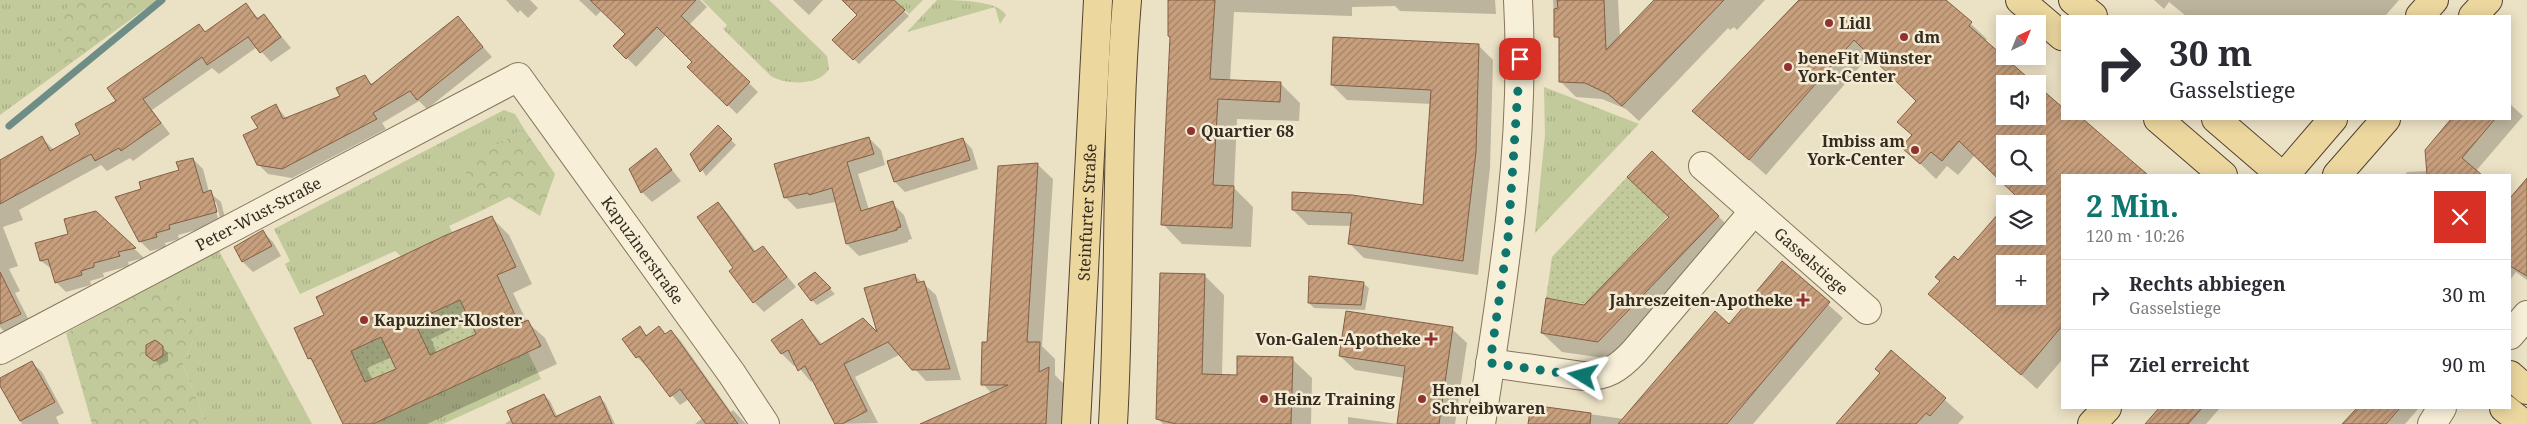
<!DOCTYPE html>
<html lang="de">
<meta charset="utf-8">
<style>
body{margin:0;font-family:"Noto Serif",serif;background:#f7f7f7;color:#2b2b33;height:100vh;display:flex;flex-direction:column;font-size:19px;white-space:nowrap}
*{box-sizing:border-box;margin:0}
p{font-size:16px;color:#7c7c81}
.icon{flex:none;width:28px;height:28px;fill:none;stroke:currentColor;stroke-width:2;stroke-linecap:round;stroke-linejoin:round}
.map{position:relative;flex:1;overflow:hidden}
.sheet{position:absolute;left:2061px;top:174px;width:450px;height:235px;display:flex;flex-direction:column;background:#fff;border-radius:0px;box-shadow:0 2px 12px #0003}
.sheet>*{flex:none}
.top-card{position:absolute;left:2061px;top:15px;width:450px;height:105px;border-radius:0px;box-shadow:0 2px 12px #0003;background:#fff;color:#2b2b33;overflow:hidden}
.needle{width:32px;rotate:43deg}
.buttons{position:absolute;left:1996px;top:15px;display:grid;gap:10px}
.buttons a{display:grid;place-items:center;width:50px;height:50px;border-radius:0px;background:#fff;box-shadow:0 2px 12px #0003;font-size:25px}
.pin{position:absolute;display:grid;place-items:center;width:42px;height:42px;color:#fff;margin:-21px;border-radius:10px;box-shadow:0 2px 8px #0006}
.me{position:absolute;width:55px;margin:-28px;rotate:278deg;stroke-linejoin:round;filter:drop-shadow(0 0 4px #0008)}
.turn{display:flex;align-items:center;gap:18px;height:105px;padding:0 25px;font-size:22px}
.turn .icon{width:65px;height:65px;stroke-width:2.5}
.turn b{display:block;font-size:35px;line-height:42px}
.round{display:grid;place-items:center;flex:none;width:52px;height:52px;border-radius:0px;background:#f7f7f7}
.summary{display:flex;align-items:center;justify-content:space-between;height:85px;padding:0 25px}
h1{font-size:30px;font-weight:700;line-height:38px;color:#0f766e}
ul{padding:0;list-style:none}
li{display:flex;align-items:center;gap:15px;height:70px;padding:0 25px;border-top:1px solid #e1e1e2}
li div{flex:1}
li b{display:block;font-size:19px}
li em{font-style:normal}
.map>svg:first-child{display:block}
</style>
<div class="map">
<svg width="2527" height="424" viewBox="0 0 2527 424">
<defs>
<pattern id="grass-tufts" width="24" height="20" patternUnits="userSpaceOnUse" patternTransform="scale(1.25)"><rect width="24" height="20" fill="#c2c99a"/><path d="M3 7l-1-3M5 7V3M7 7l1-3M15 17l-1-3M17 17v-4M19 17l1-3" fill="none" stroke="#a7ad84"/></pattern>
<pattern id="forest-crowns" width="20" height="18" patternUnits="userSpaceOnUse" patternTransform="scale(1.25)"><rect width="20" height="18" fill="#c2c99a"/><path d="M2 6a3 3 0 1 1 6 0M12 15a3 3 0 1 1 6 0" fill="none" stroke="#a7ad84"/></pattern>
<pattern id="garden-dots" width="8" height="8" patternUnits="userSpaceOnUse" patternTransform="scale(1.25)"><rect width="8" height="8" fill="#c2c99a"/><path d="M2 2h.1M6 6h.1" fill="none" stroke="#a7ad84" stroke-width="1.8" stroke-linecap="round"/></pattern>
<pattern id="building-hatch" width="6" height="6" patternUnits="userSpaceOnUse" patternTransform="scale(1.25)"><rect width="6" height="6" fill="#c79f7d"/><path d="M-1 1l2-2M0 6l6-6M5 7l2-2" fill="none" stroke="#a28266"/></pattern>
</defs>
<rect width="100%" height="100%" fill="#ebe1c5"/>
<!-- grass -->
<path fill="url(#grass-tufts)" d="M0,0H157L0,115Z
M702,0H769L827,56L829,69C819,86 786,85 771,76L723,29L727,25Z
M894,0H923L909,14Z
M937,0C956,0 997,0 1006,15L1000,24L995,7L907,32Z
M1544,87L1639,124L1535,233L1545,135Z
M504,110L515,114L524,129L463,165L485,209L449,226L453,233L401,256L395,251L300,294L285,264L290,261L274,229Z
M219,251L312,424H206L183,365L193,340L161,281Z
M528,352L541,379L443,424H373Z"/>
<!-- forest -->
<path fill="url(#forest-crowns)" d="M70,0H157L66,66L55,42Z
M524,129L555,174L540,216L509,197L485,209L462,165Z
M161,281L191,305L193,340L183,365L206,424H92L66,333Z"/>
<!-- garden -->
<path fill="url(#garden-dots)" d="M1627,177L1668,216L1586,304L1546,298L1552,257Z
M460,300L476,334L430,355L414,321Z
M381,337L396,369L365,382L351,351Z"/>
<!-- shadow -->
<path fill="#0003" fill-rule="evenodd" d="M506,0H530L538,8L528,18L520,10L518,13Z
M579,0H700L707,7L689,25L758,92L737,114L689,67L693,62L666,35L636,67L615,46L627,34L602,10L596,16Z
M793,0H823L809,15Z
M844,0H892L909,16L859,64L834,40L859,15Z
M1170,0H1495L1496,14L1400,11L1395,6L1352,7V16L1234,12L1230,81L1280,83L1300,103L1299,121L1237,119L1234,188L1253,207L1251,247L1182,244L1163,224L1171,38Z
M1553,0H1618L1620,38L1657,0H1765L1737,30L1734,27L1730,30L1728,28L1639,121L1626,109L1602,99L1576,97L1560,81V40L1555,36Z
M1801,0H1945L1987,39L1985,42L2005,84V116H2038V87L2062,109V119H2074L2146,175H2062V360L2037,389L1930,294L2005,208V236H2038V204L2016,195L1975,155L1958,175L1947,166L1936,179L1903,147L1913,136L1899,122L1918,101L1870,55L1766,175L1694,111ZM2005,144H2038V176H2005ZM2005,264H2038V296H2005Z
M2154,0H2399L2385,16H2186L2169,2L2164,9Z
M246,5L259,19L264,15L291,48L271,62L257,47L219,74L212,68L152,110L170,134L133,161L130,158L107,171L101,165L19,210L23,220L3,227L18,266L9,269L20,291L15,293L31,324L8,336L0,327V161L42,138L54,150L82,135L199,26L206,33Z
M458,18L492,57L427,109L419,101L382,123L386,129L292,178L268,174L258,164L259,128L276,106L287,119L342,97L364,77L373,85Z
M1478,45L1493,60L1490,168L1478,275L1364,258L1349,243L1352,226L1308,225L1293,210L1425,207L1432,104L1347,100L1332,85Z
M2510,104L2523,116L2476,171L2480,175H2405L2407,172L2428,171L2426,150L2453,119H2510Z
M718,127L736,145L706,176L692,154Z
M869,138L881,150L885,165L858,174L869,210L892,203L904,215L912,239L908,240V242L859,256L847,244L836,202L797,209L785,197Z
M963,139L972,149L978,169L905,192L895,182L888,161Z
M656,150L681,181L652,202L642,192Z
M193,159L203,169L209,192L221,202L226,222L178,235L179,239L165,243L166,247L150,251L140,241L142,190L180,171ZM213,202H216L220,217L218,218Z
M1037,164L1053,179L1042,346L1055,359V375L1064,384L1062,424H923L992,394L983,384L988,344Z
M2527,180V280L2516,272L2510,280V200Z
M718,203L728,214L756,252L763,247L796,287L764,312L754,302L735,268Z
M96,212L144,258L128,262L129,266L103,273L104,277L90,281L91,285L66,292L56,282L53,270L41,261L37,244L70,235Z
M1718,216L1738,236L1618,360L1562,352L1542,333Z
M492,218L509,235L532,284L513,293L527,322L545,338L557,364L427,424H344L316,365L309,358L326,315ZM471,320L478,334L437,353L431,339ZM392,357L397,369L373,380L367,368Z
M263,232L273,242L281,256L253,272L243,262L235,247Z
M1782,263L1843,318L1753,424H1529L1532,406L1624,419L1729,325Z
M815,274L835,294L817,305L812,300Z
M914,275L936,295L961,380L926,381L901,354L855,377L878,423L836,424L814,380L811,382L796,364L794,366L782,354L773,340L802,321L823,345L880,336Z
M1204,275L1224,295L1222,375L1238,376L1292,359L1312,378L1311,424H1163L1157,418Z
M1363,283L1369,288L1365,310L1314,308L1309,303Z
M639,328L648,336L659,328L666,335L671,331L680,340L731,412L733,410L746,424H695L703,418L689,399L680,405L647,365L646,366L637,357Z
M1452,329L1467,343L1455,424H1398L1405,378L1355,370L1340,356Z
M162,347L168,353V361L160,365L147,354Z
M1891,352L1964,417L1958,424H1838L1881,373Z
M31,362L42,372L64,413L56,417L59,424H22L0,384V380Z
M544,395L550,401L558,418L600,398L605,403L615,424H505Z
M2160,408H2220L2206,424H2146Z
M2358,408H2419L2405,424H2344Z
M1348,417L1398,424H1348Z"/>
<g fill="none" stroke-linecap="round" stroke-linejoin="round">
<!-- stream -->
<path stroke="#6e8d86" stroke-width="7" d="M9,126L162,0"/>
</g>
<!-- building -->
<path fill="url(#building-hatch)" stroke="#835f44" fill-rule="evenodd" d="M590,0H696L681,16L750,82L727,106L687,67L692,62L657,27L626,59L613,46L625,34Z
M842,0H894L905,10L853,60L832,40L857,15Z
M1168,0H1215L1210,79L1281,82L1280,102L1218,99L1213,185L1234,186L1232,228L1161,225L1170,37L1168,36Z
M1557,0H1604L1606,50L1654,0H1724L1622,106L1608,94L1585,83L1559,82V37H1554V9L1558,8Z
M1799,0H1946L1972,22L1969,26L2035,84H2005V116H2038V86L2062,107V119H2083L2148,175H2062V326L2021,375L1928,294L1940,281L1935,277L1954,256L1958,260L2005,206V236H2038V204H2007L2015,195L1959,141L1942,161L1931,152L1920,164L1901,147L1912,135L1897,122L1916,101L1854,40L1749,160L1692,111ZM2005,144H2038V176H2005ZM2005,264H2038V296H2005Z
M246,3L257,19L264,14L281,37L260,53L248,37L207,65L202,57L143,99L161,123L121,151L119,148L95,161L91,154L0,204V160L42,136L50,151L80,134L75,124L116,101L107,88L199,24L205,32Z
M458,16L483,47L417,100L410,91L373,113L377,119L282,169L257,165L243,135L258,128L251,117L276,104L283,119L340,96L336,88L365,75L371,85Z
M1333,37L1479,44L1476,152L1463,261L1348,244L1352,213L1292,210V192L1352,195L1423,205L1431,90L1331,85Z
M2451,119H2495L2462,158L2482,175H2427L2425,150Z
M718,125L732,139L700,172L690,154Z
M869,137L874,154L847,162L861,211L893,201L901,227L897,228V230L846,244L832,188L809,195L808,193L784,198L774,164Z
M963,138L970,160L894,182L887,161Z
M656,148L672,170L641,193L629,169Z
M1652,151L1719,216L1598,342L1541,333L1546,298L1584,305L1669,217L1627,177Z
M193,158L203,193L211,190L217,212L169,225L170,229L156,233L157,237L139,242L115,197L141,189L139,182L179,170L176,162Z
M1038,163L1027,342H1040L1039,372L1049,367L1046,424H920L1008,385H981L982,342H987L998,166Z
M2527,178V276L2510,266V198Z
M718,202L754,252L763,246L787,277L753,303L729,271L733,268L697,217Z
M96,211L136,248L118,252L120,256L94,263V267L81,271L82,275L55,283L48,259L40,261L35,243L68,234L64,219Z
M492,216L516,267L497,275L519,324L528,320L541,346L373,424H343L311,358L308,359L294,328L324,315L316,297L444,236ZM460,300L476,334L430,355L414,321ZM381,337L396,369L365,382L351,351Z
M263,230L272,246L242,262L234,247Z
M1782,261L1830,302L1727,424H1618L1715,311L1729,324Z
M0,272L21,314L0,324Z
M815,272L831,288L811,301L798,284Z
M1160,273L1205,274L1202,374L1237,375V356L1293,357L1291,424H1176L1156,419Z
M915,274L917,283L924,281L950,369L912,370L888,342L844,364L867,411L842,424H835L805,366L798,371L788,350L781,354L771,340L802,319L820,345L863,318L877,332L864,288Z
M1309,276L1364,282L1361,305L1308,303Z
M1346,311L1453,327L1439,424H1397L1405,366L1339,356Z
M640,326L646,336L659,326L665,334L671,330L738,424H706L680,389L670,397L639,356L636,358L622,339Z
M155,340L163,346V356L154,361L146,355V345Z
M1891,350L1946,398L1930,416L1926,413L1916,424H1836L1880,373L1875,369Z
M32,361L55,402L20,421L0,386V378Z
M544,394L555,417L600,396L612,424H513L507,411Z
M1531,405L1591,413L1590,424H1528Z
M2159,408H2202L2188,424H2145Z
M2357,408H2400L2386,424H2342Z"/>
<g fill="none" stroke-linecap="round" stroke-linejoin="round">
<!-- minor casing -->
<g stroke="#85745c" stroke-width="30">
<g id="minor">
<path id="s1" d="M1703,166L1867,310"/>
<path d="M2510,335L2527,315"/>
<path id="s2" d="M0,350L518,77L732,374L765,424"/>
<path d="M1490,363L1583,376C1606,377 1619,368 1634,352L1754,211"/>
<path d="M1481,424C1503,284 1526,142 1518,0"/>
<path d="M2432,424L2442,408"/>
</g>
</g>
<!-- major casing -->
<g stroke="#534230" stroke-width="30">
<g id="major">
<path d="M2020,0L2062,36"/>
<path d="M2073,0L2093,16"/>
<path d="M2420,16L2434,0"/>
<path d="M2473,16L2488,0"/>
<path d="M2158,119L2223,175"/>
<path d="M2216,119L2281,175"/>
<path d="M2285,175L2333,119"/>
<path d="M2337,175L2386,119"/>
<path d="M2510,375L2527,390"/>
<path d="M2504,408L2524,424"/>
<path id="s3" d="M1076,424L1098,0"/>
<path d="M1113,424C1121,283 1115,141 1127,0"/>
<path d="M2092,424L2107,408"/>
</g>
</g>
<!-- minor -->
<use href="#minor" stroke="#f7efd8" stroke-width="28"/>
<!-- major -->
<use href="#major" stroke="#ecd79f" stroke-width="28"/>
</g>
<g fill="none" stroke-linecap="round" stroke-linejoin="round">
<!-- route -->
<path stroke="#0f766e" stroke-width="9" stroke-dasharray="0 16.2" d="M1520,59L1508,238L1490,363L1583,376"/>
</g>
<!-- markers -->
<g fill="#913230" stroke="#f3ebd4" stroke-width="2">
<circle cx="1829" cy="23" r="5"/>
<circle cx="1904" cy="37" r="5"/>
<circle cx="1788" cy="67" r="5"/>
<circle cx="1191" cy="131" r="5"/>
<circle cx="1915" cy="150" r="5"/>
<path d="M1800.5 292.5h5v5h5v5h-5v5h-5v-5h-5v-5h5z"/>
<circle cx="364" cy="320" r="5"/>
<path d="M1428.5 331.5h5v5h5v5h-5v5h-5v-5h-5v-5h5z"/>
<circle cx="1264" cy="399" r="5"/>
<circle cx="1422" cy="399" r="5"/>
</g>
<g text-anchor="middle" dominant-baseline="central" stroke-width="5" stroke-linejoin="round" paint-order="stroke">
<!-- poi labels -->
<g font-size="16" font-weight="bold" fill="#362b1f" stroke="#f3ebd4" text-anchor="start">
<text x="1839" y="23">Lidl</text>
<text x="1914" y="37">dm</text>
<text x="1798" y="58">beneFit Münster<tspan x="1798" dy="18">York-Center</tspan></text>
<text x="1201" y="131">Quartier 68</text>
<text x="1905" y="141" text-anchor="end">Imbiss am<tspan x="1905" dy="18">York-Center</tspan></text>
<text x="1793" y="300" text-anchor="end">Jahreszeiten-Apotheke</text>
<text x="374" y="320">Kapuziner-Kloster</text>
<text x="1421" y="339" text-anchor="end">Von-Galen-Apotheke</text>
<text x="1432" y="390">Henel<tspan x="1432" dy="18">Schreibwaren</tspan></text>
<text x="1274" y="399">Heinz Training</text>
</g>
<!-- street labels -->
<g font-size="16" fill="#362b1f" stroke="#f3ebd4">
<text stroke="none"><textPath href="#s3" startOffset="212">Steinfurter Straße</textPath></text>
<text stroke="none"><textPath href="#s2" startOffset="292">Peter-Wust-Straße</textPath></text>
<text stroke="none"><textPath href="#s2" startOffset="799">Kapuzinerstraße</textPath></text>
<text stroke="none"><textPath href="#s1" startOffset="144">Gasselstiege</textPath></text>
</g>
</g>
</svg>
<div class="buttons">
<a><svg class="needle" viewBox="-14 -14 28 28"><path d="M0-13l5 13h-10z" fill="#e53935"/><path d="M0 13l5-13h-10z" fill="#7c7c81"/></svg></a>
<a><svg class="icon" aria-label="sound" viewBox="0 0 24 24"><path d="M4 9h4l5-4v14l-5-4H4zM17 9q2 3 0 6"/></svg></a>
<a><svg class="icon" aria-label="search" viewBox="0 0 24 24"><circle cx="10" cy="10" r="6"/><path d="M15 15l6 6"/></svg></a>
<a><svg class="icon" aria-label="layers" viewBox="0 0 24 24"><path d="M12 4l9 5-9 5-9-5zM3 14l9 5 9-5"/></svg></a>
<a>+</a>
</div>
<div class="pin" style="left:1520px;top:59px;background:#d93025"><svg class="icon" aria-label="arrive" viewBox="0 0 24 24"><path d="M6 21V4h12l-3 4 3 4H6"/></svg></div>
<svg class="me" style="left:1583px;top:376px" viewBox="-20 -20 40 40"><path d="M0-17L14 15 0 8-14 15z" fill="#0f766e" stroke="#fff" stroke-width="4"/></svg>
<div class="top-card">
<div class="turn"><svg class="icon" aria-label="right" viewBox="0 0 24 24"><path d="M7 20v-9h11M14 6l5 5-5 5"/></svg><div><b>30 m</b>Gasselstiege</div></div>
</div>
<section class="sheet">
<div class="summary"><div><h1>2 Min.</h1><p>120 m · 10:26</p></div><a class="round" style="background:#d93025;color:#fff"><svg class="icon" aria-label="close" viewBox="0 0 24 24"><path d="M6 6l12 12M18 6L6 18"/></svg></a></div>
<ul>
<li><svg class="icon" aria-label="right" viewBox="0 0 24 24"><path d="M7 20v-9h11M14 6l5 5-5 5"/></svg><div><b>Rechts abbiegen</b><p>Gasselstiege</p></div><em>30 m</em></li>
<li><svg class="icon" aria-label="arrive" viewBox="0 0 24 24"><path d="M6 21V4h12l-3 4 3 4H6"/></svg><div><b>Ziel erreicht</b></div><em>90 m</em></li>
</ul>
</section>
</div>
